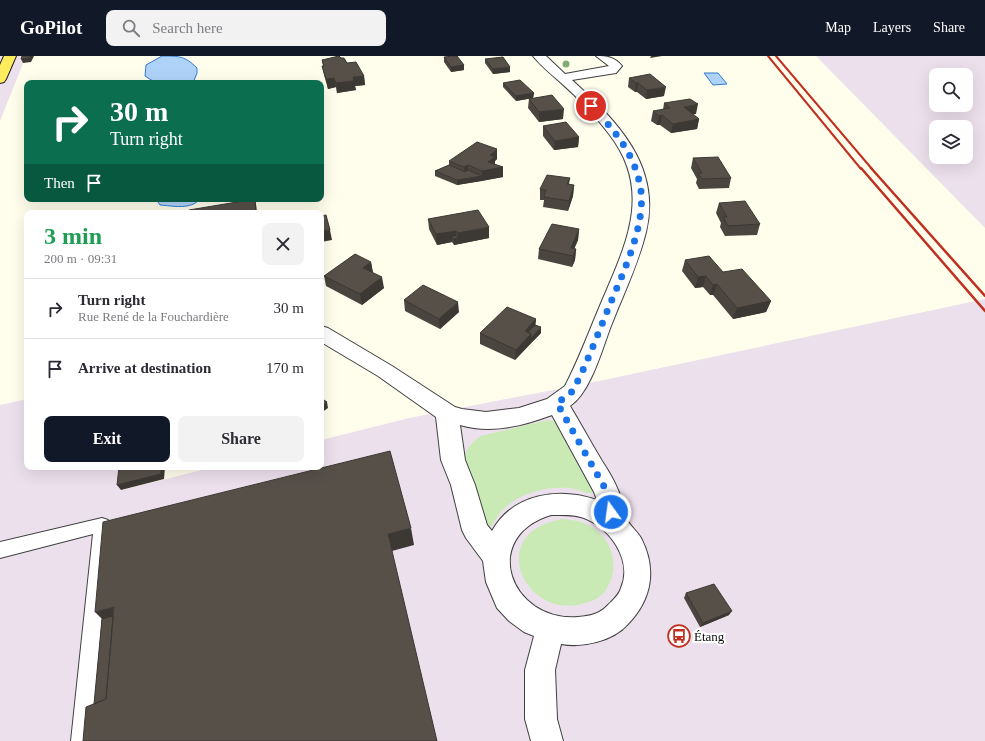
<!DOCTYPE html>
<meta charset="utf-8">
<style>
body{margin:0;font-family:Georgia,serif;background:#f2f2f3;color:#2b2b33;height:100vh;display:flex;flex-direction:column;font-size:15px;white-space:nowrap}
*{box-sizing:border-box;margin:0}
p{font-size:13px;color:#7c7c81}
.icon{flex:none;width:22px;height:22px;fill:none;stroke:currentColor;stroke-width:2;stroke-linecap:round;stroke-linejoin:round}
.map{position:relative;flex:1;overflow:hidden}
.panel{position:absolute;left:24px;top:154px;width:300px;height:260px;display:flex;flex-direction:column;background:#fff;border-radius:8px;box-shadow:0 4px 16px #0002}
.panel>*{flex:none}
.top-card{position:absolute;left:24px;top:24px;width:300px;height:122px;border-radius:8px;box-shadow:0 4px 16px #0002;background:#0b6e4f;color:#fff;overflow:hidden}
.fabs{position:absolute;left:929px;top:12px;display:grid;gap:8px}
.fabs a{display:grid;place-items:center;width:44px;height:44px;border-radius:8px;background:#fff;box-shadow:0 4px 16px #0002;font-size:20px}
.pin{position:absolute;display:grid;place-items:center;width:34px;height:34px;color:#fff;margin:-17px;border:2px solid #fff;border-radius:50%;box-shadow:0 1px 4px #0007}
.me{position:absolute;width:44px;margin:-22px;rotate:346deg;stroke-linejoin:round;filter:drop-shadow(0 0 3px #0008)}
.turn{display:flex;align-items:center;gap:14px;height:84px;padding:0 20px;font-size:18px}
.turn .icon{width:52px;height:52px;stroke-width:2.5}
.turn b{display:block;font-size:28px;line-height:34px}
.then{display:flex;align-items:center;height:38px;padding:0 20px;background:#0003;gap:8px;font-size:15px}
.round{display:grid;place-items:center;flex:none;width:42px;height:42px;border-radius:8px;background:#f2f2f3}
.overview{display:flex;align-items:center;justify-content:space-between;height:68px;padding:0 20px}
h1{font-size:24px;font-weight:700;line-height:30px;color:#1e9e55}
.primary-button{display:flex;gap:8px;margin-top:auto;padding:8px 20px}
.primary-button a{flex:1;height:46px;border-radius:8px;background:#111827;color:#fff;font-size:16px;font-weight:700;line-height:46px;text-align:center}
.primary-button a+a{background:#f2f2f3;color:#2b2b33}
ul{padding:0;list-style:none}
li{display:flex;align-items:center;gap:12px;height:60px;padding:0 20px;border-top:1px solid #e1e1e2}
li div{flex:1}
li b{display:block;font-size:15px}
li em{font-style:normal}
header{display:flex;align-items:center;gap:24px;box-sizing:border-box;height:56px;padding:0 20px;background:#111827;color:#fff}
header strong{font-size:19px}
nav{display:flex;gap:22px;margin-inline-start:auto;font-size:14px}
.search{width:280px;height:36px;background:#f2f2f3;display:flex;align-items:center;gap:10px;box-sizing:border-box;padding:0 14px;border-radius:8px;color:#7c7c81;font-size:15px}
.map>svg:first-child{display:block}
</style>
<header>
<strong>GoPilot</strong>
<div class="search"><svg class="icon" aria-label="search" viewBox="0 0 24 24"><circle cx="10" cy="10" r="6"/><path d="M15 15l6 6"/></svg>Search here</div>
<nav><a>Map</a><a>Layers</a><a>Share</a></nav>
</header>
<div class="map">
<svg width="985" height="685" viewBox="0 0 985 685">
<rect width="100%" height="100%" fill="#fffeec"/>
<!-- industrial -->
<path fill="#ece0ec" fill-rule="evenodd" d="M0,0H26L0,65Z
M816,0H985V172ZM936,19H966V49H936ZM936,71H966V101H936Z
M985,243V685H0V349L27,343V411H123L122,434L214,411H321V384L409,362L599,325Z"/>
<!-- green -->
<path fill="#c9eab5" d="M548,364L556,366L595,433L594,437C585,438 578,433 569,432C547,430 518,437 503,454C498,458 495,465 492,470H487L464,403C467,391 471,387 481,380Z
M563,463C567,464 573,464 578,465C608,474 623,504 607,532C603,540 594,545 585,547C526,567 482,476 563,463Z"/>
<!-- water -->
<path fill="#afd3f8" stroke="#347cd2" d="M162,0C179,0 185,0 197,12V17L193,27H156L145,20L146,9Z
M704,17H718L727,28L713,29Z
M156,143H200C191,154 173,150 160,149Z"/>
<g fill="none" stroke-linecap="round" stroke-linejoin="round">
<!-- lane casing -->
<g stroke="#404040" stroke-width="2">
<path id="lane" d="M102,462L108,464L110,469L91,685H71L93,478L0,502V486Z"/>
</g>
<!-- street casing -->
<g stroke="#404040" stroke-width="2">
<path id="street" d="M533,0H546L565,18L609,10L596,0C607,0 615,1 622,10L616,17L572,24C617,65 662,110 646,176C638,209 623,239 611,270C602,293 591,336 570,350C581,368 591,387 602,405C608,414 614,424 618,434C622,443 622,452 625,460C627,467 637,475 641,482C657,513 652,543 628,568C613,585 583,592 561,588L555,614L557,663L563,685H531L525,663V614L534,580L524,576L509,565L497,552L486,526L483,505L466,482L462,474L451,429L441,404L436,361L378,320L321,286V270L328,272L392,310L455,351L462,353L486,356L519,352L547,343L565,330C578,305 588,278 599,252C624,192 655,137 609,78C595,59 577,41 559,25C551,18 540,9 533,0ZM552,359L594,436L597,444C559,431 513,437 492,475L487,469L475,429L465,404L460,369C491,378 523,370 552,359ZM551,459C562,459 574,458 584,462C610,472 633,504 621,532C619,539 613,544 608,549C600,558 590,560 578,561C510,566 479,481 551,459Z"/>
</g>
<!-- primary casing -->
<g stroke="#1e1e1e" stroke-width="2">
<path id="primary" d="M4,0H16L6,23L4,26L0,27V9Z"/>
</g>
<!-- lane -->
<use href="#lane" fill="#fff" fill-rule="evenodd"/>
<!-- street -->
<use href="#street" fill="#fff" fill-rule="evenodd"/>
<!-- primary -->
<use href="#primary" fill="#fded5e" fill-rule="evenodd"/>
<!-- rail-far1 -->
<path stroke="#c12f20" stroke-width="2" d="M768,0L861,113
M776,0L872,113"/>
<!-- rail -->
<path stroke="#c12f20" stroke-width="2.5" d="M861,112L985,255
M871,112L985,240"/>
</g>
<!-- trees -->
<circle fill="#84aa79" cx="566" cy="8" r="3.5"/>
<!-- wall -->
<path fill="#4a453f" d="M444,1L464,9V14L451,16L444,6Z
M341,2L364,20L365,29L355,30L356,34L337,37L336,31L328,33L324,19L322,10H323L322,4Z
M485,3L510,16L493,18L485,7Z
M629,22L664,40L646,43L637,36H635L628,31Z
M503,27L534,37L533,42L516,45L503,31Z
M529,43L563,63L539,66L528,52Z
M664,47L696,58H693L699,63L697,73L671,77L660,69H657L651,65L653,55L663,54Z
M543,70L579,81L578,91L554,94L543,80Z
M693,102L731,122L729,132L699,133L696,127L697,123L691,112Z
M497,103L495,105V108L503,121L457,129L435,120V115L449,109V105Z
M570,122L569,129H574L573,140L568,155L543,151L544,144H540V133Z
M719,147L760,168L757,179L725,180L720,171L721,167L716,157Z
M428,163L489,182L454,189L452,186L437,189L429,173Z
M579,173L578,184L574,193H576L575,204L572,211L538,203L539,193Z
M685,204L723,216L771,245L766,256L733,263L713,239H710L703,231L695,232L682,215Z
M371,206L373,217L384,232L362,249L326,230L324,220Z
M404,244L459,256L440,273L405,255Z
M536,263L535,269L541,277L515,304L480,288V277Z
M686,537L729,559L700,571L684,542Z"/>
<!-- shaded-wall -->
<path fill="#3c3833" d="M30,0H34L31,6L23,7L21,3Z
M651,0H662L650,2Z
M464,9V14L451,16V11Z
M510,11V16L493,18V13Z
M364,20L365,29L355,30L356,34L337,37L336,27L353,21Z
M334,22L336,31L328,33L326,23Z
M636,27H638L637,36H635Z
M666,31L664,40L646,43L647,34Z
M534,37L533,42L516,45V40Z
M698,48L696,58L682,60L684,51Z
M564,53L563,63L539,66V56Z
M662,59L660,69H657L659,60Z
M699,63L697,73L671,77L673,68Z
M579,81L578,91L554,94L555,85Z
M497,93V103L495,105V111H503V121L482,125V115L488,106L490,99Z
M468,109V119L465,121L464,111Z
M482,120V125L457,129V124Z
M574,129L573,140L568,155L569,145Z
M255,143L256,148L257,157H255Z
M489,171V182L454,189L453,183L452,180V186L437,189L436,178L456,175L457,183L458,182V177Z
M579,173L578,184L571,200V192Z
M330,174L332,184L321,186V175Z
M576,193L575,204L572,211L573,200Z
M371,206L373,217L363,212Z
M706,220L703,231L695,232L698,221Z
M382,221L384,232L362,249L360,238Z
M717,228L713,239H710L713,229Z
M771,245L766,256L733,263L737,252Z
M458,246L459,256L440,273L439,263Z
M536,263L535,274L531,279L530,288L515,304L516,294L525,275Z
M541,271V277L530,288L531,283Z
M321,345L327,346L328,352L321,357Z
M161,411H165L164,423L121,434L117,429Z
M411,472L414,489L392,495L388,478Z
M114,551L104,663L111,572L95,556Z
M732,555L729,559L700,571L703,567Z"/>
<!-- building -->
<path fill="#565049" stroke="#3c3833" d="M22,0H30L29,2L21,3Z
M339,0L341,2H344L347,7L356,6L364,20L353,21L354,25L336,27L334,22L326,23L322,10H324L322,4Z
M453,0H457L464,9L451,11L444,1Z
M503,1L510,11L493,13L485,3Z
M650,18L666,31L647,34L638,27H636L629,22Z
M520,24L534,37L516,40L503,27Z
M552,39L564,53L539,56L529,43Z
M690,43L698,48L684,51L699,63L673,68L662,59L659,60L653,55L670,52L664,47Z
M566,66L579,81L555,85L543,70Z
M477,86L497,93L490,99L495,101L488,106L503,111L482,115L468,109L464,111L449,105Z
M718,101L731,122L702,123L698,117H702L693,102Z
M449,109L465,116L468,114L482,120L457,124L435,115Z
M547,119L570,122L567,128L574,129L569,145L544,141L546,134L540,133Z
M255,143L256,157H189V154Z
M745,145L760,168L728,170L723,161H727L719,147Z
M478,154L489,171L458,177L456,175L436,178L428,163Z
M326,159L330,174L321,175V160Z
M552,168L579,173L571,192L576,193L573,200L539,193Z
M452,180H457L458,182L453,183Z
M355,198L371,206L363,212L382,221L360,238L324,220Z
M709,200L723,216L742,213L771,245L737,252L717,228L713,229L706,220L698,221L685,204Z
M423,229L458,246L439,263L404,244Z
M507,251L536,263L525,275L531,278L516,294L480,277Z
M535,269L541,271L531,283V278L528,276Z
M321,342L327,346L322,350L321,345Z
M390,395L411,472L388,478L437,685H83L86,651L106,643L114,551L95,556L103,466Z
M119,411H161V418L117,429Z
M714,528L732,555L703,567L686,537Z
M113,560L106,643L94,648L102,563Z"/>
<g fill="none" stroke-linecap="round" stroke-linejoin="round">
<!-- route -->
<path stroke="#1a73e8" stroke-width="7" stroke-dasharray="0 12.6" d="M591,50C613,72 634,97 640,129C648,166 622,219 608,253C599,276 590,298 580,321L571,337L557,347L606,434L610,446L611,456"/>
</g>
<!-- icons -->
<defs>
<g id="bus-ring" transform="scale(1.15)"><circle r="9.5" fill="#fff" stroke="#c12f20" stroke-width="1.5"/><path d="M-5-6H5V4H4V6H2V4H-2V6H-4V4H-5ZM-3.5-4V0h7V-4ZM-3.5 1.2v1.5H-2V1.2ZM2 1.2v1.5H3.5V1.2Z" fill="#c12f20"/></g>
</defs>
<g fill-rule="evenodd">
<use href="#bus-ring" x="679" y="580"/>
</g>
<g text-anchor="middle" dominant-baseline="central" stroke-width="4" stroke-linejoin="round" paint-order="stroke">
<!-- near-poi labels -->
<g font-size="13" fill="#0d0d0d" stroke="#fff" text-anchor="start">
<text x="694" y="580">Étang</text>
</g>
</g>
</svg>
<div class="fabs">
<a><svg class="icon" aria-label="search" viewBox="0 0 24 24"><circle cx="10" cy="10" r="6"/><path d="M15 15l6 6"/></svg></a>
<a><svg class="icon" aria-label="layers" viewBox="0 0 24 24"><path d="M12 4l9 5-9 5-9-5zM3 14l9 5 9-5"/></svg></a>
</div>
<div class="pin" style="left:591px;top:50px;background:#d93025"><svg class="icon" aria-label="arrive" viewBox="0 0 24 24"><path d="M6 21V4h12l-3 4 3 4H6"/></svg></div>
<svg class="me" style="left:611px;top:456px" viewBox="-20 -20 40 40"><circle r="17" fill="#1a73e8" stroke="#fff" stroke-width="3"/><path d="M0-11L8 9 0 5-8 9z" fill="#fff"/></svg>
<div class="top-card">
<div class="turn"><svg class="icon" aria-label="right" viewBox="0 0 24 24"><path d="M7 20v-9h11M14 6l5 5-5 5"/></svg><div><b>30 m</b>Turn right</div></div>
<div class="then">Then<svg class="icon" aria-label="arrive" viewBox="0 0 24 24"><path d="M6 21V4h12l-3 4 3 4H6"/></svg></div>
</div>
<section class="panel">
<div class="overview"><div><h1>3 min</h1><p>200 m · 09:31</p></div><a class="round"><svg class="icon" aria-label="close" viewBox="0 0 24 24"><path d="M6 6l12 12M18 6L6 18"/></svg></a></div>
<ul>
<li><svg class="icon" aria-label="right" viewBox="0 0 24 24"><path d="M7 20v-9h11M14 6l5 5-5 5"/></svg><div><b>Turn right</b><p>Rue René de la Fouchardière</p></div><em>30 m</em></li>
<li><svg class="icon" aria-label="arrive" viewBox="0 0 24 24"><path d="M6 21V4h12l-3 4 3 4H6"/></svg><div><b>Arrive at destination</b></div><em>170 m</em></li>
</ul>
<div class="primary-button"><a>Exit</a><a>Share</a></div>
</section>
</div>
